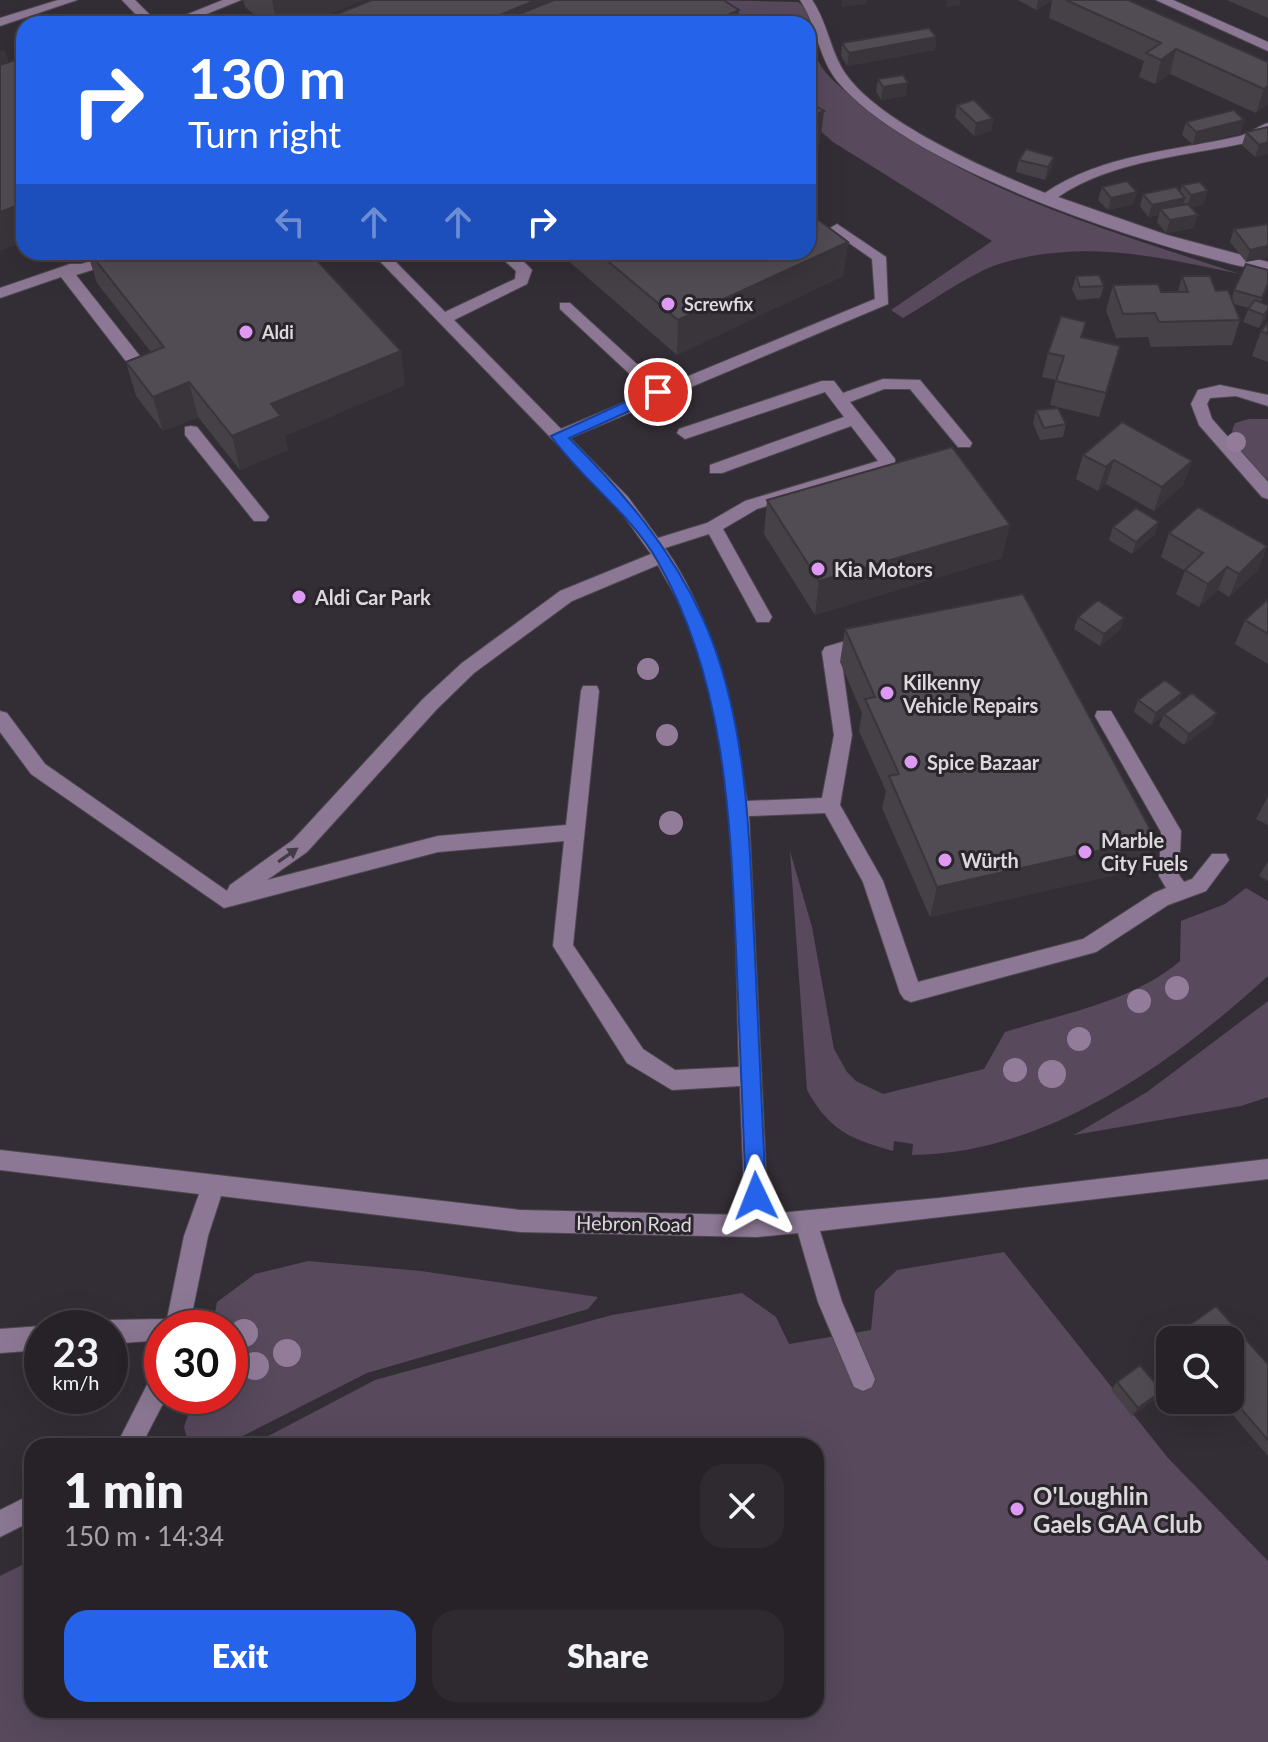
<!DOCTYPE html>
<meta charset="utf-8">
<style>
body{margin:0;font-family:Lato,sans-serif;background:#2e2a30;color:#f1f3f6;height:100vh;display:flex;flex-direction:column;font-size:30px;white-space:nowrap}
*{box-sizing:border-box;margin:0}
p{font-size:26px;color:#a4a4a8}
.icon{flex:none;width:44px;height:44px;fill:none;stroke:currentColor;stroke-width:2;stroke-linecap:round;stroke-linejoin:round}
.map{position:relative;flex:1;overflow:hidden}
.details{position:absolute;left:24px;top:1438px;width:800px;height:280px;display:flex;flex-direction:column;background:#262228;border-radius:24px;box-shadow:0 8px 32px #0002,0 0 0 2px #423f45}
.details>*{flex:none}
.top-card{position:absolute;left:16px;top:16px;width:800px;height:244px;border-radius:24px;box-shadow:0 8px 32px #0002,0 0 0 2px #423f45;background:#2563eb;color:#fff;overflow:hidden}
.buttons{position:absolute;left:1156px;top:1326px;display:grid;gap:16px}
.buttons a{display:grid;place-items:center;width:88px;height:88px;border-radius:16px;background:#262228;box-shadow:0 8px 32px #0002,0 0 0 2px #423f45;font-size:40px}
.speed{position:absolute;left:24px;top:1310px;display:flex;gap:16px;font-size:40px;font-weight:700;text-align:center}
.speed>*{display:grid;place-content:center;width:104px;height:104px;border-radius:50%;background:#262228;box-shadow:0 8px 32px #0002,0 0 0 2px #423f45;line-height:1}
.speed small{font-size:20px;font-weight:400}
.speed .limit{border:12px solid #d22;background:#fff;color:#111}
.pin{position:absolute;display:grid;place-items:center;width:68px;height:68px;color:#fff;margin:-34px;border:4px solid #fff;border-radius:50%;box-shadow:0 2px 8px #0007}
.me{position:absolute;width:88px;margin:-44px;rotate:358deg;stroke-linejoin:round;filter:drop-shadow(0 0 6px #0008)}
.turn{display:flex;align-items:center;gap:28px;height:168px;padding:0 40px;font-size:36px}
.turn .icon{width:104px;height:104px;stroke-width:2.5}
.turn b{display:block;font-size:56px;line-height:68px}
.lanes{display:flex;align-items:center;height:76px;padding:0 40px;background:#0003;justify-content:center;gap:40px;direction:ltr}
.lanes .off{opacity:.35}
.round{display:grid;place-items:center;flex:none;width:84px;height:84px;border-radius:24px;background:#2e2a30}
.summary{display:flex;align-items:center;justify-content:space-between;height:136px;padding:0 40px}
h1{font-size:48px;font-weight:800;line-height:60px}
.cta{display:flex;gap:16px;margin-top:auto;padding:16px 40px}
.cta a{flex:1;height:92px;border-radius:24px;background:#2563eb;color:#fff;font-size:32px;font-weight:800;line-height:92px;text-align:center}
.cta a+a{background:#2e2a30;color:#f1f3f6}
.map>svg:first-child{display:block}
</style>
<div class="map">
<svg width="1268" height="1742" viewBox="0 0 1268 1742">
<rect width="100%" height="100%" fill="#332e35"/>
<!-- green -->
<path fill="#58495d" d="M703,0L798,2L808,10C811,28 812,54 823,69C838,88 859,102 878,117C984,196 1116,233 1240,274C1157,257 1084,238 999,264C969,274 931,302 903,318L891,310L992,241L833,142L808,120V24H736Z
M1249,419H1268V480C1253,465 1223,445 1235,423Z
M790,851L812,927L834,1049L847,1072L856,1081L883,1094L984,1069L1005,1032C1062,1014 1134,1001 1180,961L1181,921L1225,904L1246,888L1268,901V976C1173,1063 1046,1154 912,1155L913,1144L894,1141L893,1151C850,1139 829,1130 807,1090Z
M1268,1001V1097L1241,1106L1074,1135L1147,1092Z
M1004,1252L1168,1458L1268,1561V1742H0V1576L32,1560V1710H816V1446H249L375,1380L612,1315L742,1293L776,1317L789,1344L871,1330L875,1291L897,1270Z
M308,1261L421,1271L598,1297L588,1309L367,1373L223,1446H189L184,1427L195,1396H230V1328H212L217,1302L255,1274Z"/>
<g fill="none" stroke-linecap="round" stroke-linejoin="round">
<!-- minor casing -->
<g stroke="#4e4950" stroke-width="2">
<path id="minor" d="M58,0H77L0,26V18Z
M122,0H135L159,24H145Z
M223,0H241L182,24H163Z
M800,0H812C828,23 830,51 845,73C879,123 990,171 1045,193C1102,154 1175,151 1240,136C1250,133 1258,126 1268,123V133L1254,141C1190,156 1114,159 1058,197L1167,235L1268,262V272C1156,250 912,170 838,82C818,58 817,25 800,0Z
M1156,0H1173L1268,42V51Z
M837,224L886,257L888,304L570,438L628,497L658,538L707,523L745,501L878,461L851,426L722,473H710V465L844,417L825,392L691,437L685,439L677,433L679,429L822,381H834L843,393L883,379L920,380L972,443L970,447H958L910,389H884L850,402L895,459V467L757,509L723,529L772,617L769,622H757L709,534L665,548C717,622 732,713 747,801L822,798L834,735L822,652L825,647L866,635L872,637L875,642L872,647L841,656L852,735L840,805L883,881L918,982L1083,939L1154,893L1166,888L1159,876L1161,832L1095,716L1097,711H1111L1181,831L1179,875L1184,882L1192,879L1212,854H1226L1229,860L1206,891L1168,905L1096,952L911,1002L904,999L900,993L863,882L825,813L749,816L768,1214L939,1198L1268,1159V1179L820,1231L842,1302L875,1379L872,1387L863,1391L854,1387L818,1302L798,1233L757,1237L520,1232L221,1196L208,1236L189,1328H162V1340L110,1344V1328H100L102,1324L110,1320L167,1319L184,1236L199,1194L0,1170V1150L520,1210L745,1215L740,1086L672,1090L627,1063L553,946L564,841L438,852L224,908L31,774L0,732V711L7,713L45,764L227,891L230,885L293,840L423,699L462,663L560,591L651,554L616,505L371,252H386L445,312L515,279L516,271L495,252C511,252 520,257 532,270L527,284L454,320L561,429L649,392L560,309V303H570L662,387L875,299L872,259L832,231L830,228ZM658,565C668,584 681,604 689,625C740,765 734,920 739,1067L675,1070L643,1049L573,945L599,691L597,686H583L581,691L566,825L438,836L267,880L307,852L437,709L474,673L572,601Z
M126,252H150L76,275L154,374V382H142L61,277L0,298V288L70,264H81Z
M1220,385L1268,395V406L1236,396L1210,398L1207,404L1212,419L1268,482V499L1262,497L1199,425L1191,404L1198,390Z
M191,426L197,427L266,513L269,517L266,521H254L185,435V427Z
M42,1326L46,1328H42V1350L0,1353V1329Z
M162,1369V1396H167L141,1446H116L153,1373Z
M32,1494V1521L0,1537V1510Z"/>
</g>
<!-- minor -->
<use href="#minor" fill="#8c7894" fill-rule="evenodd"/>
</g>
<!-- trees -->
<g fill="#937c9a">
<circle cx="1236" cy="442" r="10"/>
<circle cx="648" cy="669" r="11"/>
<circle cx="667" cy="735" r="11"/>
<circle cx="671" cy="823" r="12"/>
<circle cx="1177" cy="988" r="12"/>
<circle cx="1139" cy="1001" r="12"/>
<circle cx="1079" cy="1039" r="12"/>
<circle cx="1015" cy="1070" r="12"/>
<circle cx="1052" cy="1074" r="14"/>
<circle cx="244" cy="1333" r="14"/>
<circle cx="287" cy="1353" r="14"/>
<circle cx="255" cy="1366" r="14"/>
</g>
<!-- wall -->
<path fill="#464147" d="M243,0H365L304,24H266L245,7Z
M1018,0H1128L1268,62V104L1256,113L1170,74L1155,84L1139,77L1144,61L1049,18L1052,1L1036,10Z
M1227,0H1268V18Z
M936,37L935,50L847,66L841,56L842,43Z
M878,79L906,96L881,100L876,91Z
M957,105L993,119L991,131L974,136L955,117Z
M1186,122L1241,133L1193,145L1182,135Z
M1268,127V154L1255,157L1242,145L1246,132Z
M1054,157L1051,169L1045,180L1016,172L1019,160Z
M1182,185L1204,204L1191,207L1194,228L1166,233L1157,222L1159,215L1148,217L1140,206L1143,194L1180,193Z
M1102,187L1133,204L1108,210L1098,200Z
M1268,224L1246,262L1230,242L1234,229Z
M848,242L843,276L677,355L558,252H808Z
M87,252H309L405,385L285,436L288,450L240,470L198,417L163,431L136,396L126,362L151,352L97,283Z
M1076,276L1104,286L1100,298L1077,300L1072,289Z
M1182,276L1232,299L1234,290L1268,287L1261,302L1266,318L1259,328L1243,322L1249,308L1234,304L1240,320L1232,345L1151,347L1148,337L1116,338L1106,310L1113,285L1161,292H1178Z
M1268,322V362L1252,356L1261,331Z
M1082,338L1120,346L1099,417L1050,405L1056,380L1042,377L1048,353Z
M1036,410L1066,424L1063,437L1040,440L1033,423Z
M1083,455L1192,461L1183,485L1154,511L1106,484L1098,491L1076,479Z
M767,500L1002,558L815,615L764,534Z
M1113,527L1155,534L1132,554L1109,540Z
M1169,533L1267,546L1258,570L1229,597L1218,590L1199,607L1176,594L1185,571L1161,557Z
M1268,599V664L1235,644L1245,620Z
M1078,617L1124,618L1120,630L1100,646L1074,629Z
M845,629L1155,838L1142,869L930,917L882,808L886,791L859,731L862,713L840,662Z
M1182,693L1178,704L1212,724L1184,745L1159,726L1163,716L1151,725L1134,712L1138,700Z
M1268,796V825L1256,819Z
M1268,861V881L1259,876Z
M1216,1306L1268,1364V1456L1220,1400H1230V1340H1172L1177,1334Z
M1117,1382L1162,1391L1156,1398L1132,1416L1111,1390Z"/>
<!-- shaded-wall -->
<path fill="#39353a" d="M272,0H365L304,24H277Z
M536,0H610L561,24H478Z
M842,0H867V4L841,7Z
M947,0H961L960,5L946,7Z
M1038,0H1053L1052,1L1036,10Z
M739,10L738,24H707Z
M936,37L935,50L847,66L849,53Z
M1176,49L1170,74L1155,84L1161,60Z
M5,50L16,84L0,89V51Z
M908,83L906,96L881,100L883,87Z
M1268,86V104L1256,113L1264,89Z
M810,95L808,118L824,111L820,145L808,151V96Z
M993,119L991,131L974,136L976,123Z
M1244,120L1241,133L1193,145L1196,132Z
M1268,142V154L1255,157L1259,145Z
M1054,157L1051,169L1045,180L1048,167Z
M1208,191L1204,204L1187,207L1191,195Z
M1137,192L1133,204L1108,210L1111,198Z
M1185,198L1181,211L1160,209L1159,215L1148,217L1152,205Z
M24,203V242L0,251V212Z
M1198,215L1194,228L1166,233L1170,220Z
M848,242L843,276L677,355L678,320Z
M1268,246V258L1246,262L1250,250Z
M1268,309L1266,318L1259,328L1264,315Z
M401,351L405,385L285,436L288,450L240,470L232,436L271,404Z
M189,382L198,417L163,431L153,397Z
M1114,460L1106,484L1098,491L1106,467Z
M1192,461L1183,485L1154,511L1162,487Z
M1159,522L1155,534L1132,554L1136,542Z
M1010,525L1002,558L815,615L819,581Z
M1267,546L1258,570L1229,597L1239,574Z
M1227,567L1218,590L1199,607L1208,584Z
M1124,618L1120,630L1100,646L1104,634Z
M1182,693L1177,705L1151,725L1156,713Z
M1217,713L1212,724L1184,745L1189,734Z
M1155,838L1142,869L930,917L937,887Z
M1162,1391L1156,1398L1132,1416L1138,1408Z"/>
<!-- building -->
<path fill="#514c53" stroke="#39353a" stroke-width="2" d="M372,0H536L478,24H312Z
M554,0H723L739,10L707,24H688L684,22L679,24H494Z
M1066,0H1128L1268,62V86L1264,89L1176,49L1161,60L1146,53L1161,43Z
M929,28L936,37L849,53L842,43Z
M15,60L24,70V203L0,212V65Z
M903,75L908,83L883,87L878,79Z
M974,100L993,119L976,123L957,105Z
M808,101L824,111L808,118Z
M1234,110L1244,120L1196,132L1186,122Z
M1268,127V142L1259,145L1246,132Z
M1026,149L1054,157L1048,167L1019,160Z
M1127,181L1137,192L1111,198L1102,187Z
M1200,182L1208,191L1191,195L1182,185Z
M1176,187L1185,198L1152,205L1143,194Z
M1188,204L1198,215L1170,220L1160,209Z
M808,212L848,242L678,320L597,252H808Z
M1268,224V246L1250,250L1234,229Z
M89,252H309L401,351L271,404L281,416L232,436L189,382L153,397L126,362L164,347Z
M1246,264L1268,270V284L1262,298L1234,290Z
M1099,275L1104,286L1080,287L1076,276Z
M1182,276H1210L1216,291L1228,290L1240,320L1159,322L1155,313L1123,314L1113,285L1158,284L1161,292H1188Z
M1255,300L1268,305V309L1264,315L1248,309Z
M1061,316L1086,322L1081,337L1120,346L1106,393L1056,381L1064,356L1048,353Z
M1268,322V334L1261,331Z
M1058,408L1066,424L1044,428L1036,410Z
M1122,422L1192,461L1162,487L1114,460L1106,467L1083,455Z
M952,447L1010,525L819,581L767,500Z
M1198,507L1267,546L1239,574L1227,567L1208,584L1185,570L1203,553L1169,533Z
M1136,508L1159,522L1136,542L1113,527Z
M1023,594L1155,838L937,887L889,776L899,774L865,699L875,697L845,629Z
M1268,599V634L1245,620Z
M1098,600L1124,618L1104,634L1078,617Z
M1165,680L1182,693L1156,713L1138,700Z
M1192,693L1217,713L1189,734L1164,714Z
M1216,1306L1268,1364V1440L1230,1396V1340H1181L1177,1334Z
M1140,1365L1162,1391L1138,1408L1117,1382Z"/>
<!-- one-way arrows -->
<defs><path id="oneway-solid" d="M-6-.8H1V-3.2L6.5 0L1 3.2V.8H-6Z" transform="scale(2)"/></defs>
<use fill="#423a45" href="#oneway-solid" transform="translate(288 855) rotate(-35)"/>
<!-- route -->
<path fill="#2563eb" stroke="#184099" stroke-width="2" d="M658,387L663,389V396L569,438C624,493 672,549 704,621C747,718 749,832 754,936C758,1023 762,1109 766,1196L763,1203L756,1205L749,1203L746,1196C742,1113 739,1030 736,948C730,814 725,679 657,560C629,512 583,481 551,436Z"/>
<!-- markers -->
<g fill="#dd99f3" stroke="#29252b" stroke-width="3">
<circle cx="668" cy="304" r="8"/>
<circle cx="246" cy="332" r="8"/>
<circle cx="818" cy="569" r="8"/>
<circle cx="299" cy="597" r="8"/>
<circle cx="887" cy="693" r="8"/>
<circle cx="911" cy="762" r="8"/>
<circle cx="1085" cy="852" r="8"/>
<circle cx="945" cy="860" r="8"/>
<circle cx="1017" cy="1509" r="8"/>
</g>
<g text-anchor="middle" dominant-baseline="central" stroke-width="6" stroke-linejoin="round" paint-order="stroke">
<!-- far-poi labels -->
<g font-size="18" font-weight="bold" fill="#dcd9dd" stroke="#29252b" text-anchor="start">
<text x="684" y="304">Screwfix</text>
<text x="262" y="332">Aldi</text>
</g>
<!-- poi labels -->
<g font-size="20" font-weight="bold" fill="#dcd9dd" stroke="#29252b" text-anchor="start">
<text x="834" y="569">Kia Motors</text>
<text x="315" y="597">Aldi Car Park</text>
<text x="903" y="682">Kilkenny<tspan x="903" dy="23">Vehicle Repairs</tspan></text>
<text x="927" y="762">Spice Bazaar</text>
<text x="1101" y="840">Marble<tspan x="1101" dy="23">City Fuels</tspan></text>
<text x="961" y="860">Würth</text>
</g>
<!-- street labels -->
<g font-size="20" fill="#dcd9dd" stroke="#29252b">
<text transform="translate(634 1223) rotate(1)">Hebron Road</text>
</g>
<!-- near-poi labels -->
<g font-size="24" font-weight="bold" fill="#dcd9dd" stroke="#29252b" text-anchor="start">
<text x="1033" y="1495">O'Loughlin<tspan x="1033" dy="28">Gaels GAA Club</tspan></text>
</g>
</g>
</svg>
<div class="buttons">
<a><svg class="icon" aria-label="search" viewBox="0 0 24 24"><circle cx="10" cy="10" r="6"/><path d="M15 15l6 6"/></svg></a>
</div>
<div class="speed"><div>23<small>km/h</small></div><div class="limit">30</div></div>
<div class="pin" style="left:658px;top:392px;background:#d93025"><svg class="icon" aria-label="arrive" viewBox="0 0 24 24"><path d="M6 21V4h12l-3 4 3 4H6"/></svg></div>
<svg class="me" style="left:756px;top:1196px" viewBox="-20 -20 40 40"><path d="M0-17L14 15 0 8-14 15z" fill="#2563eb" stroke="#fff" stroke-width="4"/></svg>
<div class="top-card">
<div class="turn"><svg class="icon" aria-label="right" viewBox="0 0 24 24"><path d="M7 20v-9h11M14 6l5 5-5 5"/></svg><div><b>130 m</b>Turn right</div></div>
<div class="lanes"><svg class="icon off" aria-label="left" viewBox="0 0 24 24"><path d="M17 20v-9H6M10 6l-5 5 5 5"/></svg><svg class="icon off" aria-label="ahead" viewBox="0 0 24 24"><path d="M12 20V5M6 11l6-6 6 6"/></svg><svg class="icon off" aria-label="ahead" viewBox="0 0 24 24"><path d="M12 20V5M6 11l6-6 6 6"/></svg><svg class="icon" aria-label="right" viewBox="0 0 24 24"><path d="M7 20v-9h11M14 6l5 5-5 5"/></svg></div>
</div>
<section class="details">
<div class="summary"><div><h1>1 min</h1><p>150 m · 14:34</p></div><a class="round"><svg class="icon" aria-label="close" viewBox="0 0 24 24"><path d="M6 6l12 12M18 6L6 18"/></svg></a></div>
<div class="cta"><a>Exit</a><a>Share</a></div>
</section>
</div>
